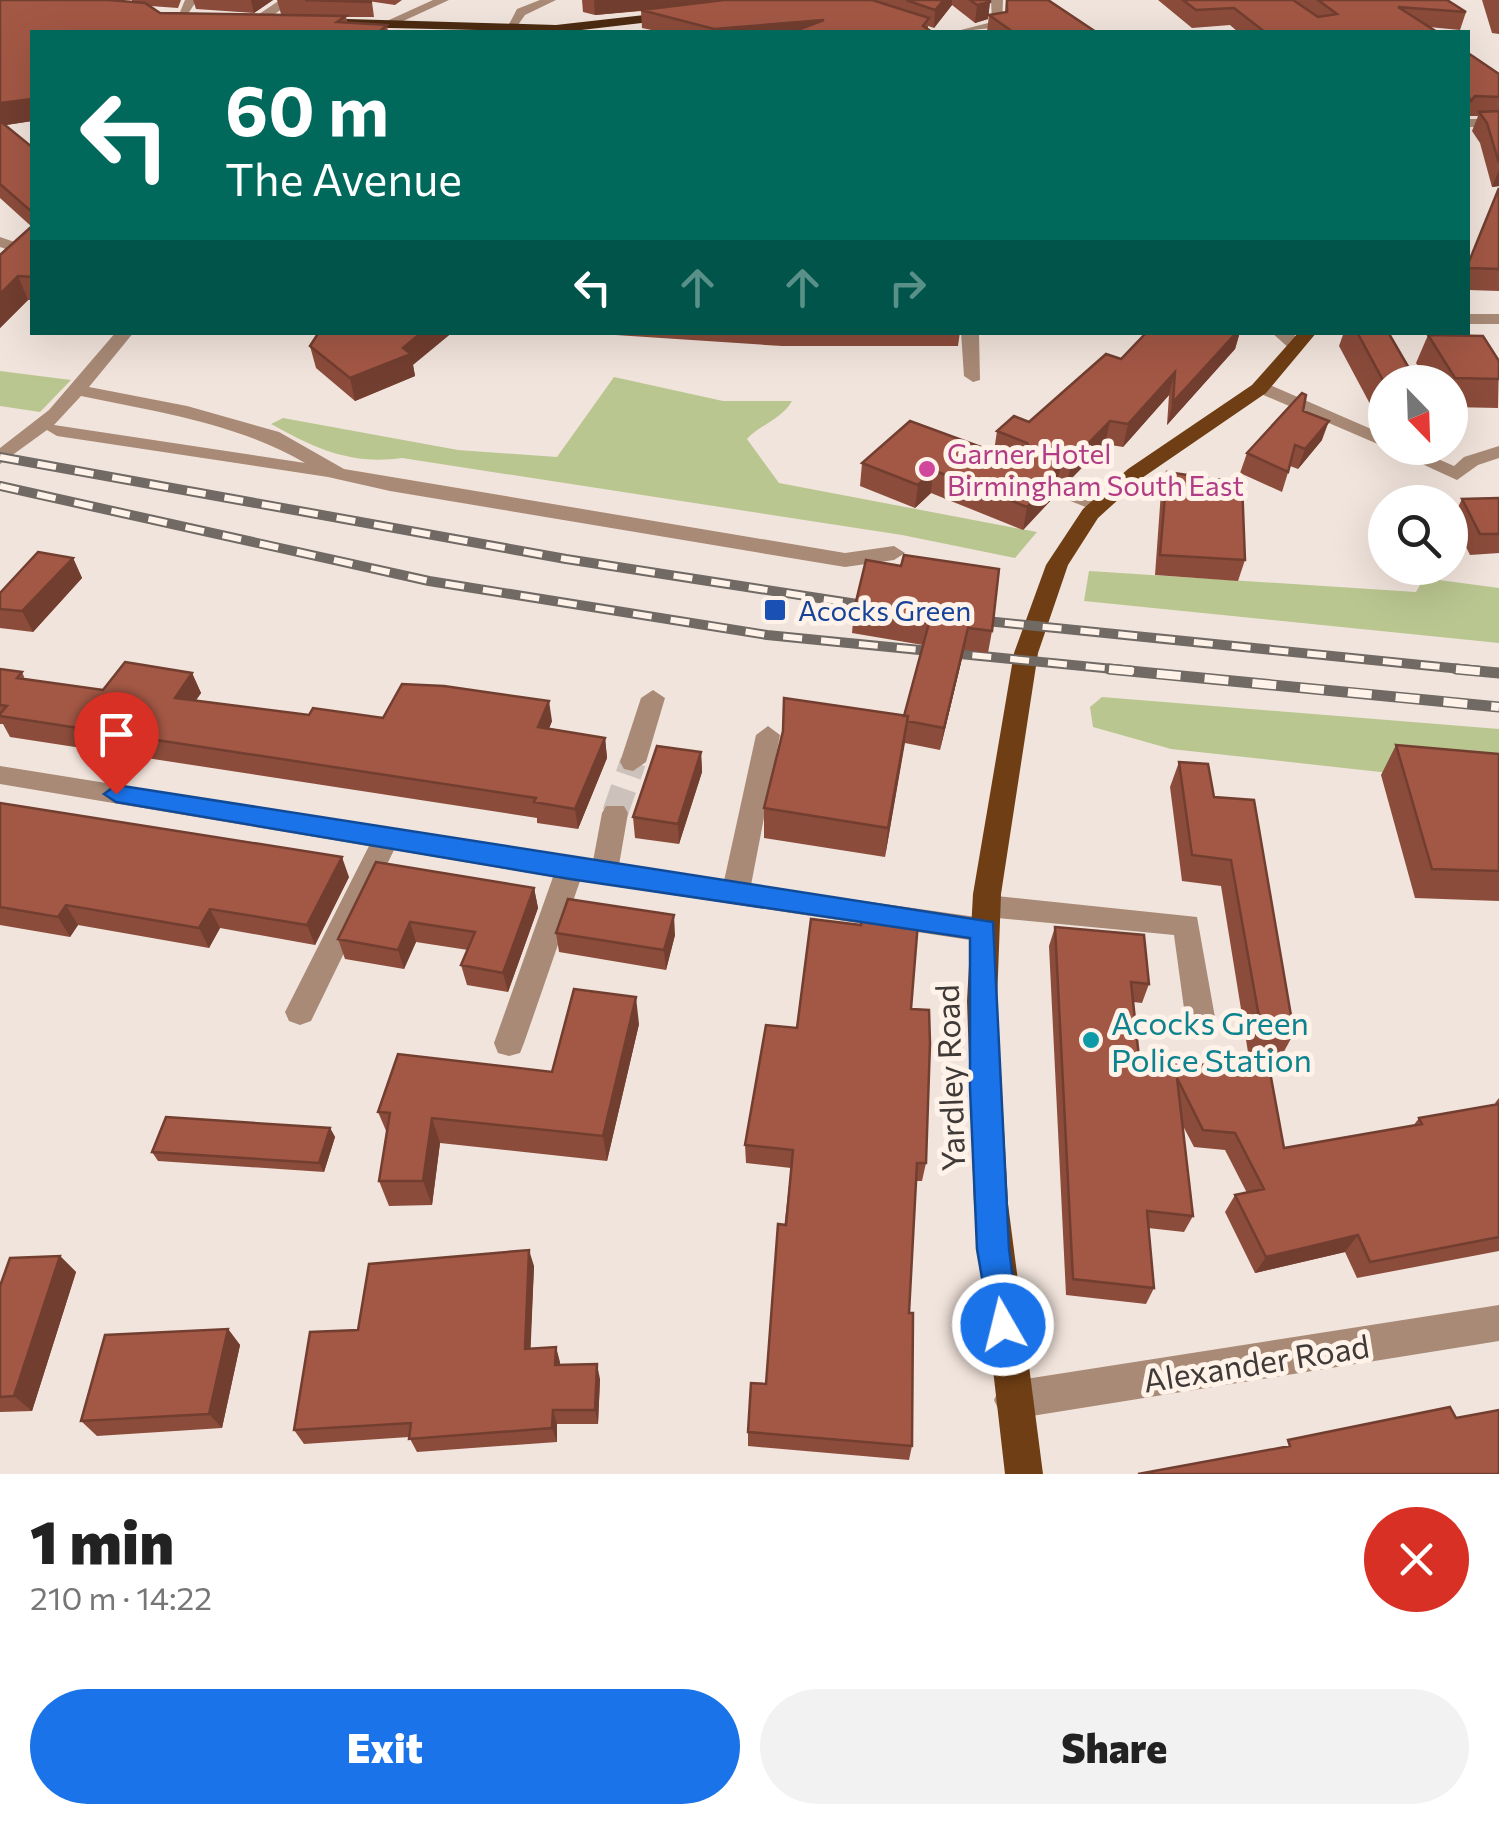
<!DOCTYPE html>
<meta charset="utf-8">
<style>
body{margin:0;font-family:Commissioner,sans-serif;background:#f2f2f2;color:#222;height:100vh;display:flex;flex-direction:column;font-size:38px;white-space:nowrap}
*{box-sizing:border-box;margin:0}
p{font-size:32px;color:#767676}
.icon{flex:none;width:55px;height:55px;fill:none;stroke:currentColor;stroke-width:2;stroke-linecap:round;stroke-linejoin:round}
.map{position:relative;height:1474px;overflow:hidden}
.side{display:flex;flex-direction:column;background:#fff;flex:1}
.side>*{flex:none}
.top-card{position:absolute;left:30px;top:30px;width:1440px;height:305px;border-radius:0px;box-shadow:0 10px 40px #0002;background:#00695c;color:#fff;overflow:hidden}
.needle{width:65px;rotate:157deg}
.buttons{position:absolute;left:1368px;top:365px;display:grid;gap:20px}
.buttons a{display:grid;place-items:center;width:100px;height:100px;border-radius:50%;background:#fff;box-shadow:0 10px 40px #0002;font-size:50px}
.pin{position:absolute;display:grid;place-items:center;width:85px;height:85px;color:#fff;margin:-102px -42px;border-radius:50% 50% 50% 0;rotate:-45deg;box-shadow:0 0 10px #0007}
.pin .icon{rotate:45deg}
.me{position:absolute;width:110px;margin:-55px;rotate:352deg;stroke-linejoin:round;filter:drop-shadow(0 0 8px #0008)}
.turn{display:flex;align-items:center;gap:35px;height:210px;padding:0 30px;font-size:45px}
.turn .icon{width:130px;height:130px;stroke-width:2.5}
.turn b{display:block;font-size:70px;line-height:85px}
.lanes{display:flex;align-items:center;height:95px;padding:0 30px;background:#0003;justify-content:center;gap:50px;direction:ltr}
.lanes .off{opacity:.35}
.round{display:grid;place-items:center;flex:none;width:105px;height:105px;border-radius:52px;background:#f2f2f2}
.head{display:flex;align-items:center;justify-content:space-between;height:170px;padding:0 30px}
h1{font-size:60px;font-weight:800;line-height:75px}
.primary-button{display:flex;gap:20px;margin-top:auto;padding:20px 30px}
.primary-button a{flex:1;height:115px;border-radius:60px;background:#1a73e8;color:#fff;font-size:40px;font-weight:800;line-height:115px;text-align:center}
.primary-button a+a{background:#f2f2f2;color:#222}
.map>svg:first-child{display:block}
</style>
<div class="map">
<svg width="1499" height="1474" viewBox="0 0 1499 1474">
<rect width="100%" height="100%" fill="#f1e4dc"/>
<!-- green -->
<path fill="#bac690" d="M0,371L71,380L40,412L0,406Z
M614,377L723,401H792C782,419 761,424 747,439L779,483L1037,532L1015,558L902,535L402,458C351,465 316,449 271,424L283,418L458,450L557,457Z
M1089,571L1416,592L1424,578L1499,588V643L1084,601Z
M1102,697L1499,729V785L1171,749L1093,727L1090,707Z"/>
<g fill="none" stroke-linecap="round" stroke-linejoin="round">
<!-- minor-tunnel -->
<path stroke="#cdc2bb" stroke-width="26" stroke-dasharray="26 14" stroke-linecap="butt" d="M615,813L633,762"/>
<!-- minor -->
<path fill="#a88a76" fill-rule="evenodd" d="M185,0H197L186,17H178Z
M280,0H294L264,22H256V16Z
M433,0H449L388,28L378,25Z
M540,0H556L525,15L513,32H505L517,9Z
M991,0H1003L1002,27L953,32L992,22Z
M1468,119H1499V127H1468Z
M0,237L32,248V258L0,247Z
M1468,314H1499V324H1468Z
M116,332H134L89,387L187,406L279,432L344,469L845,553L894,546L905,553L894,560L845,567L390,491L328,477L57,436L47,430L0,464V448L49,410ZM81,396C158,412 236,423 305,463L54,425Z
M961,332H979L980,380L973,382L964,376Z
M1271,332H1291L1305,345L1290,349Z
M1261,381L1385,435L1387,448L1254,391V383Z
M1499,446V458L1478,465L1457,480L1387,448H1413L1454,466L1464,457Z
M1060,484L1105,502L1108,506L1098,512L1053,494L1050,490Z
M653,690L665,698L646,762L633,771L624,769L620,762L641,698Z
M768,726L780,735L751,885L983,918L993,922L997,930L993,938L983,942L580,881L524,1043L520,1053L509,1056L498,1053L494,1043L553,877L394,850L311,1021L300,1025L289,1021L285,1012L369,846L0,784V766L593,861L602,813L606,806H624L628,813L619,865L724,881L756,735Z
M987,895L1197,917L1216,1023L1212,1032L1201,1036L1190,1032L1186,1023L1174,935L987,917L977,914L973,906L977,898Z
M1499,1305V1341L1013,1419L1000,1413L994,1400L1000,1387L1013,1381Z"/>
<!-- major -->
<path fill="#6f3e14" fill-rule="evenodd" d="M1299,332H1317L1266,393L1142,478L1098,518L1068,565L1038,653L1001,894L997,1001L1008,1204L1043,1474H1005L974,1204L967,1001L973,894L1014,653L1046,565L1083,509L1128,469L1252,385Z"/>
<!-- highway -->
<path fill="#4c2b11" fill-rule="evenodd" d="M680,11L685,18L564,32L347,27L340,23L347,19L556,25Z"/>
<!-- rail-far1 casing -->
<g stroke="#706964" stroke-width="10">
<path id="rail-far1" d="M0,457L566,559L883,608
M0,486L429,581L767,635L1134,671
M967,619L1481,671"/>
</g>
<!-- rail casing -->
<g stroke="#706964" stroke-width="11">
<path id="rail" d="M1109,669L1499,707
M1456,669L1499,673"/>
</g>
<!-- rail-far1 -->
<use href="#rail-far1" stroke="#fef2e9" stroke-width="6" stroke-dasharray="19" stroke-linecap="butt"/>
<!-- rail -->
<use href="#rail" stroke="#fef2e9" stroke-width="8" stroke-dasharray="24" stroke-linecap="butt"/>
</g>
<!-- wall -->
<path fill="#8c4c3b" d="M0,0L132,2V0H181L178,8L150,6L160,13L281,14L277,0H402L395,5L368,1L372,2L374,17H346L348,23L387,25L388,32H32V121L6,125L32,147V300H28L0,328V255L32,227L0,198Z
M193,0H273L254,13L196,9Z
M582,0H990L988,19L975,23L952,5L934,28L928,26V30L932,32H661L642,28L641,11L595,15L583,12Z
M1006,0H1048L1096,32H987L989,15L1005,12Z
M1158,0H1447L1466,12L1460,30L1429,27L1437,32H1238L1230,25L1192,28Z
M1482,0H1499V34L1492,33Z
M1468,53L1499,74V186L1492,187L1480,143L1472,131L1478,116H1468Z
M1499,188V291L1468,290V264Z
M570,332H960L958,346H782Z
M1147,332H1240L1235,349L1167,425L1169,395L1123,447L1105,444L1067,483L1058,481L1056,482L1053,498L1023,530L931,493L915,508L860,486L862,463L994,451L997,431L1029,422L1121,359Z
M1344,332H1388L1385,382V432L1339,346Z
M1428,335L1499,361L1498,408L1450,407V382H1428L1416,363Z
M310,346L413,365L415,376L355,401L316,368Z
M1303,411L1322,440L1298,469L1290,466L1282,492L1240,473L1247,453Z
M1167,472L1245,560L1238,581L1155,575L1161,492Z
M1499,498V553L1470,555L1452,519L1462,499Z
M73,558L82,578L33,632L0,628V593Z
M854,610L992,631L988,653L964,650L940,750L905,743L885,857L764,838V808L904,716L923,645L852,633Z
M0,669L22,672L25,679L103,690L192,673L201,693L196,700L309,715L552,721L549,728L605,738L607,758L578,829L537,823V818L10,737L3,724H0Z
M1396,745L1499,754V901L1415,898L1381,775Z
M701,752L702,772L679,844L635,838L633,817Z
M1179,762L1214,797L1294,1033L1281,1057L1248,1052L1221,886L1182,881L1170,787Z
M0,803L349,877L315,945L220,928L209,948L78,925L70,937L0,925Z
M534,888L538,908L508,992L467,985L461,965L468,950L416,942L404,969L345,959L338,939Z
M1055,927L1149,984L1142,1003L1133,1002L1139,1058L1270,1072L1284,1148L1413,1126L1419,1118L1496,1104L1495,1103L1499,1098V1251L1357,1278L1345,1252L1255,1273L1225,1212L1235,1195L1247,1193L1225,1150L1194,1147L1182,1124L1193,1216L1184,1232L1148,1228L1154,1288L1146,1304L1066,1295L1049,946Z
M556,933L675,935L666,970L559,952Z
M911,1009L926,1163L922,1181H916L909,1313L912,1446L909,1460L748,1446V1432L766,1384L791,1168L746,1163L745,1145L797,1028Z
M639,1024L607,1161L440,1143L432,1205L389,1206L379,1181L387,1133L378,1112L552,1072Z
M330,1128L335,1137L324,1172L158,1161L152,1152Z
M60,1256L76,1272L32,1411L0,1412V1286Z
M534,1266L530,1349L556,1347L560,1365L600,1379L598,1424H557V1442L417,1452L409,1437L304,1444L294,1430L358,1330Z
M228,1329L240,1345L222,1428L97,1436L81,1421Z"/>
<!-- shaded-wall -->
<path fill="#723e30" d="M251,0H273L254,13Z
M594,0H721L720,3L595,15Z
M944,0H952V5L934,28L935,10Z
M990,2L988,19L975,23L977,5Z
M824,20L823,32H714V29Z
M32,99V121L0,126V103Z
M1499,170V186L1492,187Z
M18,276L28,300L0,328V294Z
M422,332H453L413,365L415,376L355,401L350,378L403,348Z
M1237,332H1240L1235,349L1167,425L1173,402Z
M1175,372L1169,395L1123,447L1128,424Z
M1110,421L1105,444L1067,483L1072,460Z
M1329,421L1322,440L1298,469L1305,449Z
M1063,458L1053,498L1023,530L1027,507L1053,464Z
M933,470L931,493L915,508L918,485Z
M73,558L82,578L33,632L22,611Z
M968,628L964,650L940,750L944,728Z
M192,673L201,693L184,718L175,698Z
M549,701L552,721L542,747L538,727Z
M908,716L904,746L885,857L888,828Z
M605,738L607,758L578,829L575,809Z
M701,752L702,772L679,844L678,824Z
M342,857L349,877L315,945L307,925Z
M534,888L538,908L508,992L503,973Z
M66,905L78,925L70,937L58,917Z
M210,909L220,928L209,948L199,928Z
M674,915L675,935L666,970L664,950Z
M410,922L416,942L404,969L398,950Z
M636,997L639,1024L607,1161L603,1136Z
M432,1118L440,1143L432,1205L423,1181Z
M330,1128L335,1137L324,1172L319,1163Z
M1358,1235L1345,1252L1255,1273L1266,1257Z
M529,1250L534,1266L530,1364L525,1349Z
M60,1256L76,1272L32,1411L14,1396Z
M228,1329L240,1345L222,1428L209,1414Z
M556,1347L560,1362L559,1379L555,1365Z
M597,1364L600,1379L598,1424L595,1410Z
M553,1410L557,1424V1442L552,1428Z"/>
<!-- building -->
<path fill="#a35845" stroke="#723e30" stroke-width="2.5" d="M0,0H109L145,3L160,13L346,16L337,22L387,25L379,32H32V99L0,103Z
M305,0H363L372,2Z
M724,0H872L929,18L923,26L932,32H792L824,20L714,29L641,10Z
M906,0H944L935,10Z
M970,0H990V2L977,5Z
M1007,0H1048L1096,32H1013L989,15L1007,12Z
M1183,0H1293L1318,17L1337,14L1318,0H1447L1466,12L1398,7L1437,32H1265L1234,8L1196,10Z
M1468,53L1499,74V97L1475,96L1471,101L1468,95Z
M1499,111V163L1487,123L1479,112Z
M0,121L32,147V212L0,184Z
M1499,188V269L1468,268V264Z
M32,226V277L18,276L0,294V255Z
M319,332H422L403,348L411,354L350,378L310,346Z
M1147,332H1237L1173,402L1175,372L1128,424L1110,421L1072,460L1063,458L1053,464L1057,475L1027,507L933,470L918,485L862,463L910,421L1008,457L1027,455L1031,449L1027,443L997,431L1014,416L1029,422L1106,354L1121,359Z
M1357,332H1388L1417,382L1385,384Z
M1428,335L1483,336L1499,361V379L1455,378Z
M1302,393L1306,395L1303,411L1329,421L1305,449L1295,445L1288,472L1247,453Z
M1167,472L1242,483L1245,560L1160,555Z
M1499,498V534H1480L1462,499Z
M38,552L73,558L22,611L0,609V593Z
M904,555L999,569L992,631L968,628L944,728L907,721L908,716H904L929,623L854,610L866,560L901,566Z
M125,662L192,673L175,698L309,715L313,708L383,718L402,684L444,686L549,701L538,727L605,738L575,809L534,802L536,798L0,716V714L7,706L0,705V669L22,672L17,678L103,690Z
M784,698L908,716L888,828L764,808L783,731Z
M1396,745L1499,754V871L1432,869Z
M657,746L701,752L678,824L633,817Z
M1179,762L1208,764L1214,797L1254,800L1294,1033L1261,1028L1231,860L1192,855Z
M0,803L342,857L307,925L210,909L199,928L66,905L58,917L0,907Z
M376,862L534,888L503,973L461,965L475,932L410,922L398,950L338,939Z
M568,899L674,915L664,950L556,933Z
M862,915L918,922L911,1009L929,1010L930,1043L926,1163H917L909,1313H913L912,1446L748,1432L751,1383L766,1384L778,1224L786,1225L793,1150L745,1145L766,1025L797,1028L811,919L861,925Z
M1055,927L1144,935L1149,984L1131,982L1139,1058L1270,1072L1284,1148L1422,1124L1419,1118L1499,1104V1237L1370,1262L1358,1235L1266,1257L1235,1195L1264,1189L1235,1133L1203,1130L1177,1078L1193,1216L1147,1211L1154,1288L1073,1279Z
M574,989L636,997L603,1136L432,1118L423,1181H379L390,1113L378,1112L398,1054L552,1072Z
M166,1117L330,1128L319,1163L152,1152Z
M529,1250L525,1349L556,1347L555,1365L597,1364L595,1410H553L552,1428L409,1439L411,1423L294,1430L310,1332L358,1330L369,1264Z
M60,1256L14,1396L0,1397V1286L10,1258Z
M228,1329L209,1414L81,1421L105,1335Z
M1450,1407L1456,1418L1499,1410V1474H1138L1290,1446L1288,1440Z"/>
<!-- route -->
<path fill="#1a73e8" stroke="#114b97" stroke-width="2.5" d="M116,785L993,922L1009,1249L1019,1325L1014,1336L1003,1341L992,1336L977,1249L970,1088V938L570,879L116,802L104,794Z"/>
<!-- markers -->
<circle fill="#d1479c" stroke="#fef2e9" stroke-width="4" cx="927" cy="469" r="10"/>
<rect fill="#1a4fb4" stroke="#fef2e9" stroke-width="4" x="763" y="598" width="24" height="24" rx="5"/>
<circle fill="#0f9aa8" stroke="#fef2e9" stroke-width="4" cx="1091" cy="1040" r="10"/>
<g text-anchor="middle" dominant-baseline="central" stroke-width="10" stroke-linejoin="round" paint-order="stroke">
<!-- hotel labels -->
<g font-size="28" fill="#b23c85" stroke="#fef2e9" text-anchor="start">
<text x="947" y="453">Garner Hotel<tspan x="947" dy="32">Birmingham South East</tspan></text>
</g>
<!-- transit labels -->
<g font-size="28" fill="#164399" stroke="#fef2e9" text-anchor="start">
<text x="798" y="610">Acocks Green</text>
</g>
<!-- near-culture labels -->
<g font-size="32" fill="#0d838f" stroke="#fef2e9" text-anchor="start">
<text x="1111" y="1022">Acocks Green<tspan x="1111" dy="37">Police Station</tspan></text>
</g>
<!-- near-street labels -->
<g font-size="32" fill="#3f3a37" stroke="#fef2e9">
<text transform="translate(949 1078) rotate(-92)">Yardley Road</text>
<text transform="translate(1256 1362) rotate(-9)">Alexander Road</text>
</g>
</g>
</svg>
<div class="buttons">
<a><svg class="needle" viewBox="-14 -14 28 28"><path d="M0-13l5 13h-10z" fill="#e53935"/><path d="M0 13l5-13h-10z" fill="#767676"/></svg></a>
<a><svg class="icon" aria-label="search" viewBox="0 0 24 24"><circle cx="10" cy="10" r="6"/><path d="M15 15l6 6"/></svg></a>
</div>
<div class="pin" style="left:116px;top:794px;background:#d93025"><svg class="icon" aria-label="arrive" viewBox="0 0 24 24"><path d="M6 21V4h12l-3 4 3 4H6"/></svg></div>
<svg class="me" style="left:1003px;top:1325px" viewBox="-20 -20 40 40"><circle r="17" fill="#1a73e8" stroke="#fff" stroke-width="3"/><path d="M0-11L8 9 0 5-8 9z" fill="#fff"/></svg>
<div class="top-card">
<div class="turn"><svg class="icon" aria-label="left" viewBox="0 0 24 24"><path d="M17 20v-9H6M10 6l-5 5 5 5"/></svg><div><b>60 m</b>The Avenue</div></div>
<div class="lanes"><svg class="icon" aria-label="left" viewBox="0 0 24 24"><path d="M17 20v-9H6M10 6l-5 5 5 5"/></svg><svg class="icon off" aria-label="ahead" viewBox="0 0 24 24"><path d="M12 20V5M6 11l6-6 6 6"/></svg><svg class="icon off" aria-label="ahead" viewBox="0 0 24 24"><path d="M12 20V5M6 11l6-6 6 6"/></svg><svg class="icon off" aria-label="right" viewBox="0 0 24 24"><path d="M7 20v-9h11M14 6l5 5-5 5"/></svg></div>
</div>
</div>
<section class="side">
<div class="head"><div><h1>1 min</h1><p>210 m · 14:22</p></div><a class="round" style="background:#d93025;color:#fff"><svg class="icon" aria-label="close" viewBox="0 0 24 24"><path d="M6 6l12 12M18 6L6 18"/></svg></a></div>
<div class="primary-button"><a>Exit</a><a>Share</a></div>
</section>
